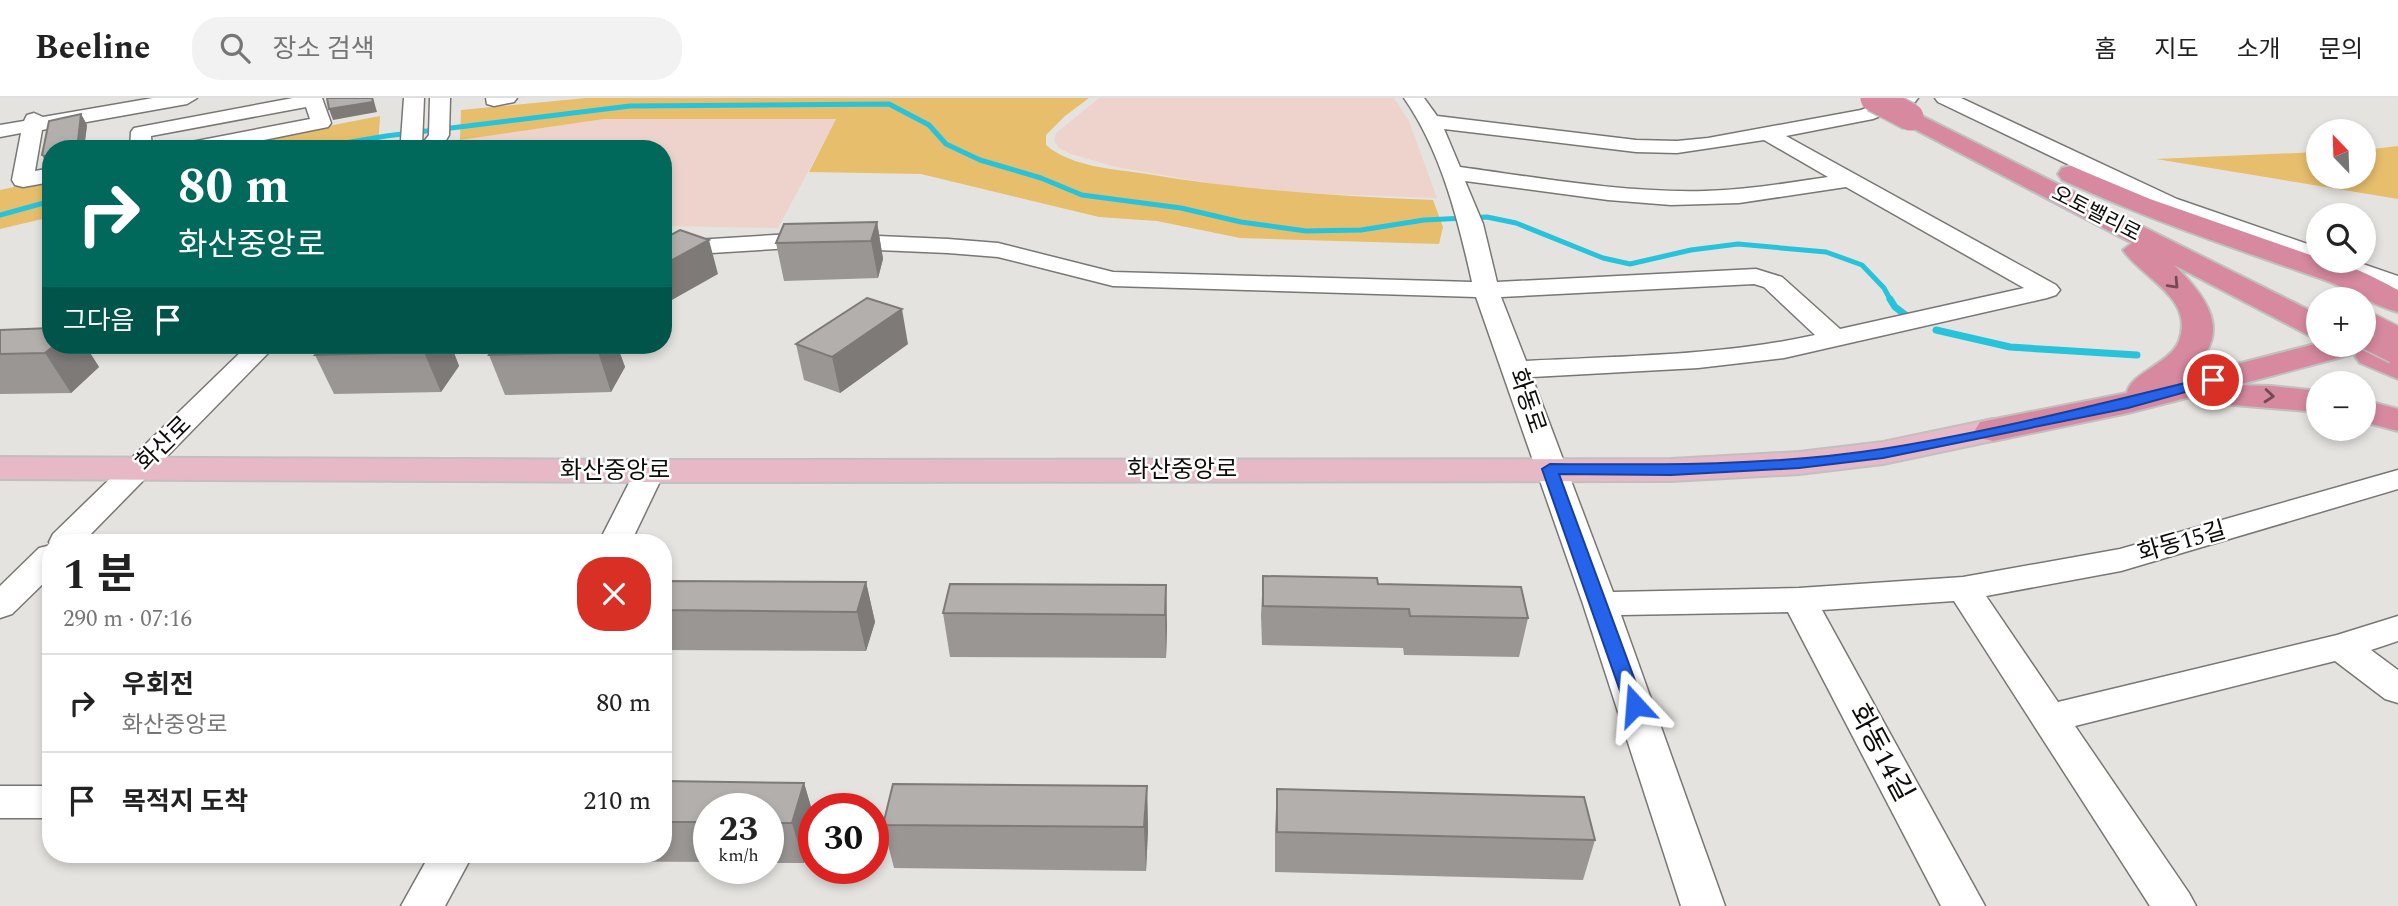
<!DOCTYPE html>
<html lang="ko">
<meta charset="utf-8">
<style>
body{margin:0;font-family:Spectral,"Noto Sans KR",serif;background:#f2f2f2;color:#222;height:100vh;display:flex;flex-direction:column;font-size:26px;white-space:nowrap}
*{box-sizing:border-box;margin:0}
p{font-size:23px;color:#767676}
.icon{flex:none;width:38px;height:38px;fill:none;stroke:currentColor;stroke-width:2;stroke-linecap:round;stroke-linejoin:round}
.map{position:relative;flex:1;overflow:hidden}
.panel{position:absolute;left:42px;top:436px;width:630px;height:329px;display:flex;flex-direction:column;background:#fff;border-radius:28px;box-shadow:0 4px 10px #0003}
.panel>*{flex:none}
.hud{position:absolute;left:42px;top:42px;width:630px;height:214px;border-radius:28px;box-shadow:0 4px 10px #0003;background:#00695c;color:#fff;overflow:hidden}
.needle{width:46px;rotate:337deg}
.buttons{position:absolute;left:2306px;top:21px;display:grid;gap:14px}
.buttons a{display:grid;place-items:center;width:70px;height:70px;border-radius:50%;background:#fff;box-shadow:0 4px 10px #0003;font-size:35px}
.speed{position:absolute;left:693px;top:695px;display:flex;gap:14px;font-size:35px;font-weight:700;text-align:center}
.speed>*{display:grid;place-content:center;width:91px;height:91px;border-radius:50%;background:#fff;box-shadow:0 4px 10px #0003;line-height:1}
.speed small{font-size:18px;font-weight:400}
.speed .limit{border:10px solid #d22;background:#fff;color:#111}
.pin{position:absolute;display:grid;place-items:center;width:60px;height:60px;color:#fff;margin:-30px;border:4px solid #fff;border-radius:50%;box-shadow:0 2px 7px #0007}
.me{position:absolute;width:77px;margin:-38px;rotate:341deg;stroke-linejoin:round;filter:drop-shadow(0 0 5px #0008)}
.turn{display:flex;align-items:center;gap:24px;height:147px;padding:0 21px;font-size:32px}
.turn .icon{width:91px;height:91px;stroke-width:2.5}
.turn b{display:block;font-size:49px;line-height:60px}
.then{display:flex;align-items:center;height:66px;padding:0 21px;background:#0003;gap:14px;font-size:26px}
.round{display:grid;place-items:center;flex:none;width:74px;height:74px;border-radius:28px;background:#f2f2f2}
.head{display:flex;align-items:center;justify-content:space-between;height:119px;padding:0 21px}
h1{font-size:42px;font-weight:700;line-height:52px}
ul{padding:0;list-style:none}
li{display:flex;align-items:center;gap:21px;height:98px;padding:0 21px;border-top:2px solid #e0e0e0}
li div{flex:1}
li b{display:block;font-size:26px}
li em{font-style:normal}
header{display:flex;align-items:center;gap:42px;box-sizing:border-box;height:98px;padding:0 35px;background:#fff;border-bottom:2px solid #e0e0e0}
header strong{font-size:33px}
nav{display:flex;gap:38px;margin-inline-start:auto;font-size:24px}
.search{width:490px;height:63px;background:#f2f2f2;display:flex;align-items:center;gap:18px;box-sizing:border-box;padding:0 24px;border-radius:28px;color:#767676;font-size:26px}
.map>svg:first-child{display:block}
</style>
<header>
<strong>Beeline</strong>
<div class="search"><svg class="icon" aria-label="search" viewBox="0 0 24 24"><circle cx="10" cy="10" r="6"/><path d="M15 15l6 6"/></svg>장소 검색</div>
<nav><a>홈</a><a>지도</a><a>소개</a><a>문의</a></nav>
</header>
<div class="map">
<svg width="2398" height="808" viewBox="0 0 2398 808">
<rect width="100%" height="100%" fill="#e5e3e0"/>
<!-- education -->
<path fill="#edd3cc" d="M1099,0H1394L1409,23L1437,100L1301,95L1214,86L1116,69L1071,56L1059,50L1054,43L1056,35Z
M604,21H836L778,130L663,128V51H459L460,42Z"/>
<!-- green -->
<path fill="#e7be6c" d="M586,0H1089L1065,18L1046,37V47C1071,69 1114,71 1147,76C1242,92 1337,98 1433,102L1443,129L1439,146L1240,140L1157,123L1099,119L921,76L809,74L836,21H604L460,42L461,12Z
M380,18L378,51H209Z
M2398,48V101L2156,61L2319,54V79H2364V52Z
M51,81V119L0,131V92Z"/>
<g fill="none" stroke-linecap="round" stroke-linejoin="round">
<!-- stream-far1 -->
<path stroke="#27c3da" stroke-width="5" d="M310,51L386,38L630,8L889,6L929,27L946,46L980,62L1041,80L1082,97L1181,110L1241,124L1306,133L1361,132L1424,122L1487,119L1516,125L1603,160L1630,166L1691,152L1738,146L1826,154L1862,167L1884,190L1891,203
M0,117L51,103"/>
<!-- stream -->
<path stroke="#27c3da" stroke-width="7" d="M1890,201L1895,209L1911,221
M1936,232L2010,249L2137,257"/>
<!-- minor casing -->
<g stroke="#797774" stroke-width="3">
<path id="minor" d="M153,0H197L187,6L42,32L35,73L51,70V84L23,89L15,87L12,82L21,35L0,39V27L24,23L27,17L34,15L43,19Z
M293,0H322L331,25L328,29L220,51H176L179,47L186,45L310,21L306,9L151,38L152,51H130L131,34L134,30Z
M404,0H424L422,46L429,37L430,0H450L449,37L441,51H402L401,42Z
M486,0H517L514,4L494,8L487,6Z
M1404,0H1424L1437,18L1636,42L1677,43L1708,40L1861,12L1891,0H1918L1915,4L1873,21L1786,38L2056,187L2060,192L2056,197L2047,200L1784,260L1698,270L1532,279L1613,494L1799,490L1963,479L2120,451L2398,372V391L2121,473L1986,498L2058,604L2337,537L2398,518V543L2371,552L2398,572V605L2385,601L2335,563L2075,628L2189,795L2196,808H2150L1954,503L1822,512L1985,808H1941L1788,514L1621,517L1725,808H1681L1583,506L1476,199L1113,188L998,159L948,155L808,149L663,158V144L808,135L948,141L998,145L1113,174L1472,184C1458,121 1441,53 1404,0ZM1444,31L1636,54L1677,55L1764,42L1828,79C1787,85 1747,92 1705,93C1623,95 1541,80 1460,69ZM1465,83L1608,102L1671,107L1739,105L1846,89L2024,190L1840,231L1782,179L1756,171L1497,184L1483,126ZM1754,186L1764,189L1815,237C1721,258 1622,258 1526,263L1501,199Z
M1935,0H1961L2177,101L2319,150V163H2354L2398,178V195L2323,168L2321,165L2161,111L1938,4Z
M248,247H276L83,444H51V478L12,516L0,520V488L39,450L51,447L49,444L53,436Z
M650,364L661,366L665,373L631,444H599L635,373L639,366Z
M0,688H51V720H0Z
M430,756H473L445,808H401Z"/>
</g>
<!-- major casing -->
<g stroke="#c0c0c0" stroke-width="4">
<path id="major" d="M1993,321L2006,324L2011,332L2006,340L1883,366L1799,376L1671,383L650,384L0,381V359L650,362L1671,361L1799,354L1883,344Z"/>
</g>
<!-- highway casing -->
<g stroke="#c0c0c0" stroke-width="4">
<path id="highway" d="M1910,12L2319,217V240L2308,237L2174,167C2213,205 2234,240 2182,280L2319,245L2364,247V242L2367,247L2366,250L2384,251L2398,258V281L2360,265L2355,258L2357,255L2237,287L2271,288L2319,293V314L2198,304L2194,298L2128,315L1993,343L1980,340L1975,332L1980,324L2127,295C2130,275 2170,266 2179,243C2195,200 2143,181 2123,152L2132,145L1901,24L1898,19L1901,14Z
M2071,68L2150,101L2319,160V163C2346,163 2375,180 2398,192V214C2373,208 2350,191 2325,182C2236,151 2147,121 2062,82L2058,76L2062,70Z
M2364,302L2398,311V333L2364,324Z"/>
</g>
<!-- minor -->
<use href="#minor" fill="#fff" fill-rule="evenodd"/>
<!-- major -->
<use href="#major" fill="#e7b8c5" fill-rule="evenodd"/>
<!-- highway -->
<use href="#highway" fill="#d7899f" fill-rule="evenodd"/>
<!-- highway-bridge-far1 casing -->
<g stroke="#c0c0c0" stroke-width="30" stroke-linecap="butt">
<path id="highway-bridge-far1" d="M1874,0L1910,19"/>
</g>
<!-- highway-bridge casing -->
<g stroke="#c0c0c0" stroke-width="39" stroke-linecap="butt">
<path id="highway-bridge" d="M2364,231L2398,248"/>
</g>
<!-- highway-bridge-far1 -->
<use href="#highway-bridge-far1" stroke="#d7899f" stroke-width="27"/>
<!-- highway-bridge -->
<use href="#highway-bridge" stroke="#d7899f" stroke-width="36"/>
</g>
<!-- wall -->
<path fill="#999694" d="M81,16L87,27L84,51H51V69L48,68L42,57Z
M877,124L883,161L878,180L784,183L776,145Z
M0,232L51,247H85L99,269L71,295L0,296Z
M796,246H908L840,295L804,282Z
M451,247L459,268L441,294L334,296L315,257Z
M496,247H617L625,269L611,294L505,297L489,257Z
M1263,478L1528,520L1519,559L1404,557L1403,550L1262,547L1261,517Z
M663,483L866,484L875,524L866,553L663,552Z
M1166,487L1167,530L1166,560L950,559L943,515Z
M663,683L804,685L814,719V731L804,765H768V710H709V764L553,763L550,756H663Z
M1147,688L1148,732L1146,773L894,770L883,727Z
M1277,691L1595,742L1583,782L1275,774V731Z"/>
<!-- shaded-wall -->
<path fill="#7d7a78" d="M372,0H373L377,14L333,22L329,11Z
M81,16L87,27L84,51H77Z
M877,124L883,161L878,180L871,143Z
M709,142L718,176L663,207V167Z
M902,211L908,246L840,295L832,259Z
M55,247H85L99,269L71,295L45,255Z
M430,247H451L459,268L441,294L424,254Z
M602,247H617L625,269L611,294L598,254Z
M866,484L875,524L866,553L857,514Z
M1166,487L1167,530L1166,560L1165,517Z
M804,685L814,719V731L804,765L792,725Z
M1147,688L1148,732L1146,773L1144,729Z"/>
<!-- building -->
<path fill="#b2afac" stroke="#7d7a78" stroke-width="2" d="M327,0H372L373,4L329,11Z
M81,16L77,51H51V59H47L42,57L49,23Z
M877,124L871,143L776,145L784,126Z
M680,132L709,142L663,167V141Z
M867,200L902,211L832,259L796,246Z
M51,230V247H55L45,255L0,256V232Z
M323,247H430L424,254L315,257Z
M496,247H602L598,254L489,257Z
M1263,478L1377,480L1378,486L1521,489L1528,520L1410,518L1409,511L1263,508Z
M663,483L866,484L857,514L663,512Z
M950,486L1166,487L1165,517L943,515Z
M663,683L804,685L792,725H768V710H709V724H663Z
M893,686L1147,688L1144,729L883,727Z
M1277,691L1584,699L1595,742L1277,734Z"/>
<!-- one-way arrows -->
<defs><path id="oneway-chevron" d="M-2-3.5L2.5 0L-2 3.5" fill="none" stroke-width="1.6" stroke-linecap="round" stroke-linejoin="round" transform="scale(1.75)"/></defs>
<g stroke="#724b56">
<use href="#oneway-chevron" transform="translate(2174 186) rotate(47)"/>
<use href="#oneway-chevron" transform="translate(2269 298) rotate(5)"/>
</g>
<!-- route -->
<path fill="#2563eb" stroke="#184099" stroke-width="2" d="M2213,278L2220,282L2218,285L2128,310L1883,360L1799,370L1671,377L1559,376L1644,607L1641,612H1628L1625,607L1542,371L1550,366C1661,367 1772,368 1882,351C1994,333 2104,305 2213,278Z"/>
<g text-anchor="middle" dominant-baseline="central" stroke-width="5" stroke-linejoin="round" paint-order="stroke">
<!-- far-street labels -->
<g font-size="21" fill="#0e0d0c" stroke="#fff">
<text transform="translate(2096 116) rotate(27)">오토밸리로</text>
</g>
<!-- street labels -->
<g font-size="24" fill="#0e0d0c" stroke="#fff">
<text transform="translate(1527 303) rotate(71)">화동로</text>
<text transform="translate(164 346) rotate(-45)">화산로</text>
<text x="1182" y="372">화산중앙로</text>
<text x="615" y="373">화산중앙로</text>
<text transform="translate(2182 444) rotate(-16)">화동15길</text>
</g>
<!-- near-street labels -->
<g font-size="28" fill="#0e0d0c" stroke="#fff">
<text transform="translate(1881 655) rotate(62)">화동14길</text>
</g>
</g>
</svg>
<div class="buttons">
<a><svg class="needle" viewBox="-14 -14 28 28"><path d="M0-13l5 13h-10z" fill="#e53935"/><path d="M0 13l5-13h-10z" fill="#767676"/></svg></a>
<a><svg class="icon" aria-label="search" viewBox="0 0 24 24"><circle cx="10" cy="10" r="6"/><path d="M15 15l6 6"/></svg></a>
<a>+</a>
<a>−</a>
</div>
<div class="speed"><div>23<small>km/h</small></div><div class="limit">30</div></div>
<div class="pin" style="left:2213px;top:282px;background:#d93025"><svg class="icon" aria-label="arrive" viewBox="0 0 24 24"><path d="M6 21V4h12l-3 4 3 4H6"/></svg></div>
<svg class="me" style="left:1635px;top:607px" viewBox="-20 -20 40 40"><path d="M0-17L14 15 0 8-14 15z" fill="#2563eb" stroke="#fff" stroke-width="4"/></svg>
<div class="hud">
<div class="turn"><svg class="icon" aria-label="right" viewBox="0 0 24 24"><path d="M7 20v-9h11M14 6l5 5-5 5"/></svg><div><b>80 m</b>화산중앙로</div></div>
<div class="then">그다음<svg class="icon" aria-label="arrive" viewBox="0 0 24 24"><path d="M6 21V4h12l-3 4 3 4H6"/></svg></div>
</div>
<section class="panel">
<div class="head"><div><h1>1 분</h1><p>290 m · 07:16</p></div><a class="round" style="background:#d93025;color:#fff"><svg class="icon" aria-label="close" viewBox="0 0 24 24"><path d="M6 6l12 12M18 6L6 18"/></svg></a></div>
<ul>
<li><svg class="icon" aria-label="right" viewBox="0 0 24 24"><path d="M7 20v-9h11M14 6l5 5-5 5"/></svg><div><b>우회전</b><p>화산중앙로</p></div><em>80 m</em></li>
<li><svg class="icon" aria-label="arrive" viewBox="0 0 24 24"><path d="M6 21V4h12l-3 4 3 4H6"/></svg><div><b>목적지 도착</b></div><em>210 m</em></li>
</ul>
</section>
</div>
